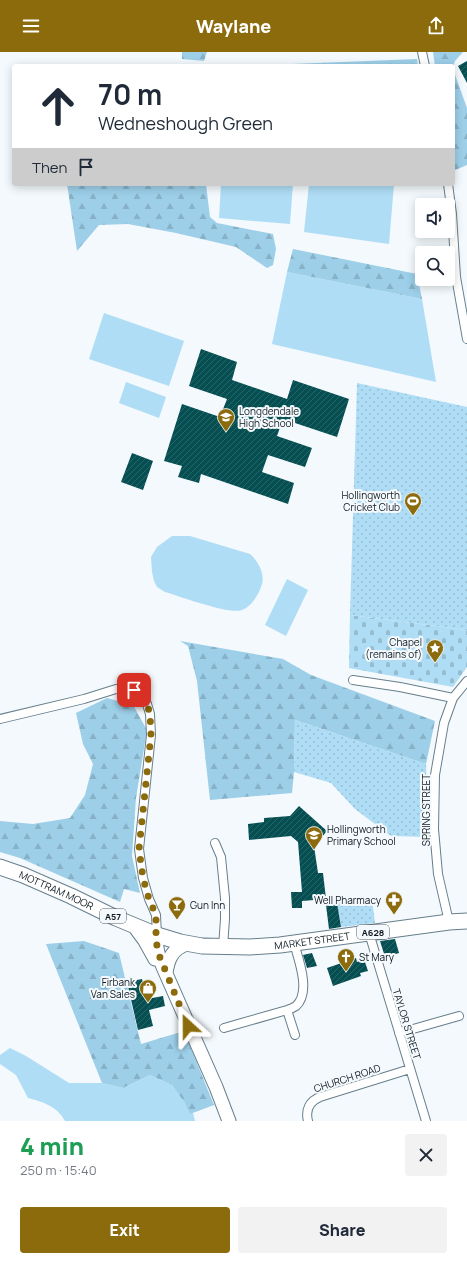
<!DOCTYPE html>
<meta charset="utf-8">
<style>
body{margin:0;font-family:Manrope,sans-serif;background:#f2f2f3;color:#1f2937;height:100vh;display:flex;flex-direction:column;font-size:15px;white-space:nowrap}
*{box-sizing:border-box;margin:0}
p{font-size:13px;color:#747a83}
.icon{flex:none;width:22px;height:22px;fill:none;stroke:currentColor;stroke-width:2;stroke-linecap:round;stroke-linejoin:round}
.map{position:relative;height:1069px;overflow:hidden}
.details{display:flex;flex-direction:column;background:#fff;flex:1}
.details>*{flex:none}
.top-card{position:absolute;left:12px;top:12px;width:443px;height:122px;border-radius:4px;box-shadow:0 2px 10px #0003;background:#fff;color:#1f2937;overflow:hidden}
.buttons{position:absolute;left:415px;top:146px;display:grid;gap:8px}
.buttons a{display:grid;place-items:center;width:40px;height:40px;border-radius:4px;background:#fff;box-shadow:0 2px 10px #0003;font-size:20px}
.pin{position:absolute;display:grid;place-items:center;width:34px;height:34px;color:#fff;margin:-17px;border-radius:8px;box-shadow:0 2px 6px #0006}
.me{position:absolute;width:44px;margin:-22px;rotate:336deg;stroke-linejoin:round;filter:drop-shadow(0 0 3px #0008)}
.turn{display:flex;align-items:center;gap:14px;height:84px;padding:0 20px;font-size:18px}
.turn .icon{width:52px;height:52px;stroke-width:2.5}
.turn b{display:block;font-size:28px;line-height:34px}
.then{display:flex;align-items:center;height:38px;padding:0 20px;background:#0003;gap:8px;font-size:15px}
.round{display:grid;place-items:center;flex:none;width:42px;height:42px;border-radius:4px;background:#f2f2f3}
.overview{display:flex;align-items:center;justify-content:space-between;height:68px;padding:0 20px}
h1{font-size:24px;font-weight:800;line-height:30px;color:#1e9e55}
.primary-button{display:flex;gap:8px;margin-top:auto;padding:8px 20px}
.primary-button a{flex:1;height:46px;border-radius:4px;background:#8c6b0d;color:#fff;font-size:16px;font-weight:800;line-height:46px;text-align:center}
.primary-button a+a{background:#f2f2f3;color:#1f2937}
header{display:flex;justify-content:space-between;align-items:center;height:52px;padding:0 20px;background:#8c6b0d;color:#fff;font-size:18px;font-weight:800}
.map>svg:first-child{display:block}
</style>
<header><svg class="icon" aria-label="menu" viewBox="0 0 24 24"><path d="M4 6h16M4 12h16M4 18h16"/></svg>Waylane<svg class="icon" aria-label="share" viewBox="0 0 24 24"><path d="M12 15V3M7 8l5-5 5 5M5 13v7h14v-7"/></svg></header>
<div class="map">
<svg width="467" height="1069" viewBox="0 0 467 1069">
<defs>
<pattern id="forest-firs" width="22" height="20" patternUnits="userSpaceOnUse"><rect width="22" height="20" fill="#9dcfe9"/><path d="M5 1l3.5 6h-7zM16 11l3.5 6h-7z" fill="#86b1c7"/></pattern>
<pattern id="cemetery-stones" width="16" height="16" patternUnits="userSpaceOnUse"><rect width="16" height="16" fill="#afddf5"/><path d="M2 7V4a2 2 0 0 1 4 0v3zM10 15v-3a2 2 0 0 1 4 0v3z" fill="#95bdd2"/></pattern>
<pattern id="park-dots" width="8" height="8" patternUnits="userSpaceOnUse"><rect width="8" height="8" fill="#afddf5"/><path d="M2 2h.1M6 6h.1" fill="none" stroke="#95bdd2" stroke-width="1.8" stroke-linecap="round"/></pattern>
<pattern id="building-hatch" width="6" height="6" patternUnits="userSpaceOnUse"><rect width="6" height="6" fill="#054e52"/><path d="M-1 1l2-2M0 6l6-6M5 7l2-2" fill="none" stroke="#296467"/></pattern>
</defs>
<rect width="100%" height="100%" fill="#f3f9fc"/>
<!-- grass -->
<path fill="#afddf5" d="M221,132H293L290,172L219,166Z
M309,132H394L389,192L304,180Z
M287,220L422,247L436,330L272,292Z
M104,261L184,289L169,334L89,307Z
M126,330L166,345L159,366L119,351Z
M172,484H190L250,502C258,509 265,522 262,532C259,542 252,554 242,558C230,563 179,544 165,540L157,535L154,529L152,520L151,505L157,495Z
M287,527L308,538L286,584L265,573Z
M10,996L26,1004L69,1031H102L123,1036L150,1023L172,1033L193,1061L195,1069H65C57,1054 43,1050 28,1046L16,1023L0,1012V1003Z"/>
<!-- forest -->
<path fill="url(#forest-firs)" d="M182,0H207L204,9L182,7Z
M433,0H463L455,9L453,16V14H435Z
M417,7L418,14H241Z
M453,17L467,56V113L453,119Z
M67,132H206L210,165L217,171L273,182L276,197L273,213L267,216L236,195L176,181L128,172L99,173L77,199Z
M293,197L417,222L422,247L287,220Z
M180,589L283,607L311,623L435,669L426,712L295,668L294,720L292,741L210,748L197,629L188,594Z
M107,646L133,653L147,678L136,746L132,804L140,841L124,837L120,850L20,806L0,800V769L33,772L70,766L85,743L93,712L83,692L76,661Z
M84,889L119,901L141,992L184,979L214,1053L190,1062L185,1051L172,1033L150,1023L123,1036L102,1031L46,892Z"/>
<!-- cemetery -->
<path fill="url(#cemetery-stones)" d="M350,563L467,578V615L453,635L349,616Z"/>
<!-- park -->
<path fill="url(#park-dots)" d="M357,331L467,355V578L350,563Z
M295,668L426,712L428,785L391,784L355,757L331,731L294,720Z
M372,847L375,871L341,875L337,851Z"/>
<!-- building -->
<path fill="url(#building-hatch)" d="M467,9V31L458,14Z
M201,297L237,310L232,328L287,347L293,328L349,347L337,385L283,367L277,384L312,396L305,415L268,403L262,420L294,431L288,452L201,422L199,431L178,425L182,414L164,409L182,352L220,365L227,347L189,334Z
M132,401L153,409L143,438L121,430Z
M299,754L327,779L314,794L318,821H323L326,847L302,849V856H292L291,840H302L298,790L291,784L249,788L248,772L264,770V766L290,764Z
M337,851L341,875L329,877L326,853Z
M395,887L399,901L385,905L380,889Z
M312,901L317,914L307,916L303,903Z
M356,906L357,910L364,907L368,919L360,921L361,924L333,934L327,916Z
M142,927L147,947L163,944L165,954L149,958L153,974L138,978L127,930Z"/>
<g fill="none" stroke-linecap="round" stroke-linejoin="round">
<!-- street casing -->
<g stroke="#677f8c" stroke-width="10">
<path id="street" d="M422,0L425,14
M448,132L452,162L456,225L467,287
M353,628L400,635L453,646
M0,667L84,647L116,637L134,638L144,645L147,652L150,662L151,683L139,797L143,826L149,847L156,863L157,883
M215,791L221,805L225,846V867L223,895
M449,870L438,822L434,777L435,723L444,671L453,646L467,629
M369,881L426,1069
M287,958L295,983
M224,976L287,958C290,957 293,956 296,954C311,940 299,909 294,891
M399,981L459,964
M308,1069C305,1057 310,1049 320,1045L410,1017"/>
</g>
<!-- primary casing -->
<g stroke="#677f8c" stroke-width="15">
<path id="primary" d="M134,874L145,889L155,907
M157,883C155,895 159,905 163,915L216,1035L229,1069
M166,921C168,907 172,897 187,892"/>
</g>
<!-- highway casing -->
<g stroke="#677f8c" stroke-width="17">
<g id="highway">
<path id="s1" d="M0,815L23,823L71,844L116,866L157,883L180,890L202,894L250,895L280,893L449,870L467,869"/>
</g>
</g>
<!-- street -->
<use href="#street" stroke="#fff" stroke-width="8"/>
<!-- primary -->
<use href="#primary" stroke="#fff" stroke-width="13"/>
<!-- highway -->
<use href="#highway" stroke="#fff" stroke-width="15"/>
</g>
<g fill="none" stroke-linecap="round" stroke-linejoin="round">
<!-- route -->
<path stroke="#8c6b0d" stroke-width="7" stroke-dasharray="0 12.6" d="M134,638L144,645L147,652L150,662L151,683L139,797L143,826L149,847L156,863V889L159,903L188,974"/>
</g>
<!-- icons -->
<defs>
<g id="school-pin" transform="scale(0.9)"><path d="M0 17L-7.5 6A9.5 9.5 0 1 1 7.5 6Z" fill="#8c6b0d" stroke="#f3f9fc"/><path d="M0-5L7-2L0 1L-7-2ZM-4 1L0 2.5L4 1V4Q0 6-4 4Z" fill="#fff"/></g>
<g id="stadium-pin" transform="scale(0.9)"><path d="M0 17L-7.5 6A9.5 9.5 0 1 1 7.5 6Z" fill="#8c6b0d" stroke="#f3f9fc"/><path d="M0-5a6.5 5 0 1 0 0 10a6.5 5 0 1 0 0-10ZM-3.5-1.8h7v3.6h-7Z" fill="#fff"/></g>
<g id="sight-pin" transform="scale(0.9)"><path d="M0 17L-7.5 6A9.5 9.5 0 1 1 7.5 6Z" fill="#8c6b0d" stroke="#f3f9fc"/><path d="M0-6L1.8-2.2L6-1.7L2.9 1.2L3.7 5.4L0 3.3L-3.7 5.4L-2.9 1.2L-6-1.7L-1.8-2.2Z" fill="#fff"/></g>
<g id="pharmacy-pin" transform="scale(0.9)"><path d="M0 17L-7.5 6A9.5 9.5 0 1 1 7.5 6Z" fill="#8c6b0d" stroke="#f3f9fc"/><path d="M-2-6h4v4h4v4h-4v4h-4v-4h-4v-4h4Z" fill="#fff"/></g>
<g id="bar-pin" transform="scale(0.9)"><path d="M0 17L-7.5 6A9.5 9.5 0 1 1 7.5 6Z" fill="#8c6b0d" stroke="#f3f9fc"/><path d="M-6-5H6L.8 .8V4.5H3.5V6h-7V4.5H-.8V.8Z" fill="#fff"/></g>
<g id="church-pin" transform="scale(0.9)"><path d="M0 17L-7.5 6A9.5 9.5 0 1 1 7.5 6Z" fill="#8c6b0d" stroke="#f3f9fc"/><path d="M-1.2-6h2.4v3.5h3.3v2.4h-3.3V6h-2.4V-.1h-3.3v-2.4h3.3Z" fill="#fff"/></g>
<g id="shop-pin" transform="scale(0.9)"><path d="M0 17L-7.5 6A9.5 9.5 0 1 1 7.5 6Z" fill="#8c6b0d" stroke="#f3f9fc"/><path d="M-5-2.5h2.3a2.7 3.5 0 0 1 5.4 0H5L5.5 6h-11ZM-1.5-2.5h3a1.5 2.3 0 0 0-3 0Z" fill="#fff"/></g>
</defs>
<g fill-rule="evenodd">
<use href="#school-pin" x="226" y="365"/>
<use href="#stadium-pin" x="413" y="449"/>
<use href="#sight-pin" x="435" y="596"/>
<use href="#school-pin" x="314" y="783"/>
<use href="#pharmacy-pin" x="394" y="848"/>
<use href="#bar-pin" x="177" y="853"/>
<use href="#church-pin" x="346" y="905"/>
<use href="#shop-pin" x="148" y="936"/>
</g>
<g text-anchor="middle" dominant-baseline="central" stroke-width="4" stroke-linejoin="round" paint-order="stroke">
<!-- shield labels -->
<g fill="#f3f9fc" stroke="#535c61" stroke-width="1">
<rect x="100" y="857" width="26" height="14" rx="3"/>
<rect x="357" y="873" width="32" height="14" rx="3"/>
</g>
<g font-size="9" font-weight="bold" fill="#0f191e">
<text x="113" y="864">A57</text>
<text x="373" y="880">A628</text>
</g>
<!-- poi labels -->
<g font-size="10" fill="#0f191e" stroke="#f3f9fc" text-anchor="start">
<text x="239" y="359">Longdendale<tspan x="239" dy="12">High School</tspan></text>
<text x="400" y="443" text-anchor="end">Hollingworth<tspan x="400" dy="12">Cricket Club</tspan></text>
<text x="422" y="590" text-anchor="end">Chapel<tspan x="422" dy="12">(remains of)</tspan></text>
<text x="327" y="777">Hollingworth<tspan x="327" dy="12">Primary School</tspan></text>
<text x="381" y="848" text-anchor="end">Well Pharmacy</text>
<text x="190" y="853">Gun Inn</text>
<text x="359" y="905">St Mary</text>
<text x="135" y="930" text-anchor="end">Firbank<tspan x="135" dy="12">Van Sales</tspan></text>
</g>
<!-- street labels -->
<g font-size="10" fill="#0f191e" stroke="#f3f9fc">
<text transform="translate(426 758) rotate(-90)">SPRING STREET</text>
<text stroke="none"><textPath href="#s1" startOffset="61">MOTTRAM MOOR</textPath></text>
<text stroke="none"><textPath href="#s1" startOffset="328">MARKET STREET</textPath></text>
<text transform="translate(407 972) rotate(73)">TAYLOR STREET</text>
<text transform="translate(347 1026) rotate(-18)">CHURCH ROAD</text>
</g>
</g>
</svg>
<div class="buttons">
<a><svg class="icon" aria-label="sound" viewBox="0 0 24 24"><path d="M4 9h4l5-4v14l-5-4H4zM17 9q2 3 0 6"/></svg></a>
<a><svg class="icon" aria-label="search" viewBox="0 0 24 24"><circle cx="10" cy="10" r="6"/><path d="M15 15l6 6"/></svg></a>
</div>
<div class="pin" style="left:134px;top:638px;background:#d93025"><svg class="icon" aria-label="arrive" viewBox="0 0 24 24"><path d="M6 21V4h12l-3 4 3 4H6"/></svg></div>
<svg class="me" style="left:188px;top:974px" viewBox="-20 -20 40 40"><path d="M0-17L14 15 0 8-14 15z" fill="#8c6b0d" stroke="#fff" stroke-width="4"/></svg>
<div class="top-card">
<div class="turn"><svg class="icon" aria-label="ahead" viewBox="0 0 24 24"><path d="M12 20V5M6 11l6-6 6 6"/></svg><div><b>70 m</b>Wedneshough Green</div></div>
<div class="then">Then<svg class="icon" aria-label="arrive" viewBox="0 0 24 24"><path d="M6 21V4h12l-3 4 3 4H6"/></svg></div>
</div>
</div>
<section class="details">
<div class="overview"><div><h1>4 min</h1><p>250 m · 15:40</p></div><a class="round"><svg class="icon" aria-label="close" viewBox="0 0 24 24"><path d="M6 6l12 12M18 6L6 18"/></svg></a></div>
<div class="primary-button"><a>Exit</a><a>Share</a></div>
</section>
